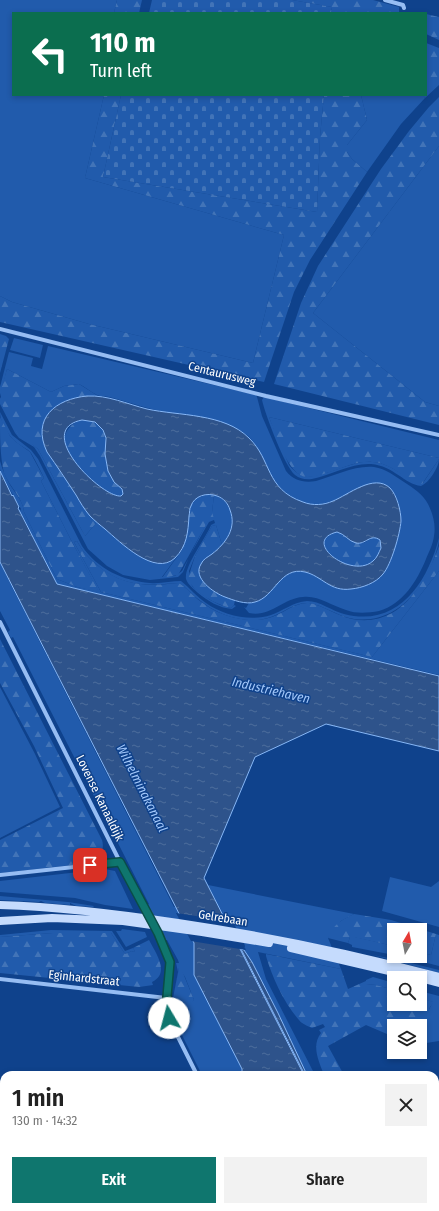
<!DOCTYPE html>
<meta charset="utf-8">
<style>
body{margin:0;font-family:"Fira Sans Condensed",sans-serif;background:#f2f2f2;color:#222;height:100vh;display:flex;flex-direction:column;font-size:15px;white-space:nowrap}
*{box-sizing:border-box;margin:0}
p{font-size:13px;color:#767676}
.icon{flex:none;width:22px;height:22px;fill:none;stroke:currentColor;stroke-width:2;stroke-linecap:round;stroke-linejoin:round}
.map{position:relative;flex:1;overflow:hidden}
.sheet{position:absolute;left:0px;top:1071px;width:439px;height:140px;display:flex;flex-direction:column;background:#fff;border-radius:12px 12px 0 0;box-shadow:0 2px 6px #0003}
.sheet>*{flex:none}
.guide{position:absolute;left:12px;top:12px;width:415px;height:84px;border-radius:0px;box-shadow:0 2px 6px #0003;background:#0b6e4f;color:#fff;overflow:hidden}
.needle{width:26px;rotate:10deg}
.controls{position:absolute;left:387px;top:923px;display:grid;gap:8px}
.controls a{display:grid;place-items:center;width:40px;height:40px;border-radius:0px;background:#fff;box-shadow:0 2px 6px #0003;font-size:20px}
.pin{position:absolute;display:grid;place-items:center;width:34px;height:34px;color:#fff;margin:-17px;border-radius:8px;box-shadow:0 2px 6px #0006}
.me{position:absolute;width:44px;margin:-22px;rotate:352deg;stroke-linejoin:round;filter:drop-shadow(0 0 3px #0008)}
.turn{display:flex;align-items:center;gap:14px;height:84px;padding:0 12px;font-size:18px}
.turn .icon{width:52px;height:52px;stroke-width:2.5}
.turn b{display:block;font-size:28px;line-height:34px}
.round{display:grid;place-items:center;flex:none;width:42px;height:42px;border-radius:0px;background:#f2f2f2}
.head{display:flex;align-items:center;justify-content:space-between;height:68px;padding:0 12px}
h1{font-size:24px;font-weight:600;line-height:30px}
.action{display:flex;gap:8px;margin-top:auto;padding:8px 12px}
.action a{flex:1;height:46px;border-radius:0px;background:#0f766e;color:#fff;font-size:16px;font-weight:600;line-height:46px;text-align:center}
.action a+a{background:#f2f2f2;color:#222}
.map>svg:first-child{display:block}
</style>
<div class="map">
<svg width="439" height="1211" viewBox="0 0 439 1211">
<defs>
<pattern id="forest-firs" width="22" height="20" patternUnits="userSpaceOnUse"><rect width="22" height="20" fill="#215bac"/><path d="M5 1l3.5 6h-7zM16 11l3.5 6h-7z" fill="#4274b8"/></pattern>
<pattern id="cemetery-stones" width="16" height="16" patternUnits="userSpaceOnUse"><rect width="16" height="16" fill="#215bac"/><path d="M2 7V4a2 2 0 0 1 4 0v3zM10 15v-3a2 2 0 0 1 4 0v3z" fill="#4274b8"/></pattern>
<pattern id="water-ripples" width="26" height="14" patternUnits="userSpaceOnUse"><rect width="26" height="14" fill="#2e538b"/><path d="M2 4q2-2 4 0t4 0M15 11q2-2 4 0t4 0" fill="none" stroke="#4d6d9c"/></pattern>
</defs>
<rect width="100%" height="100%" fill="#0f428c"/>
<!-- green -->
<path fill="#215bac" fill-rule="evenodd" d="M0,0H117L114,13H13V95H104L85,178L284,235L253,363L89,324L12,302L0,296Z
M361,95H423L425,98L401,124L367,172L352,159L347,152V145L367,120Z
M439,146V406L425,402L313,313Z
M14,338L43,345L40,358L10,350Z
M48,346L256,395L257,397L262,416L286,471C294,481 304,483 316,481C334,476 355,465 374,467C386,469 395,476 404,482C413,488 423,494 428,504C433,514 436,525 434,536C433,544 429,552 426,559C417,581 403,604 379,611C368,613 356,614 346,610C332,606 318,595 303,597C283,598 270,618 249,613L244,607L246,608L249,603C272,600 275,575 295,571C315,568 328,592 352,589C362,588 377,582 384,573C391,564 400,534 401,522C402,511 397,491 387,486C363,472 335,516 301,501C290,497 280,489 273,479C263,464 260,444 244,433C224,419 200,418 177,414C154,411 132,403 109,397C105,396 101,397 97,395C91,392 85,387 79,384L64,386L51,392L7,369L0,397L32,444L38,449L85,536L97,522C112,535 148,573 170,562C175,559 178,555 181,551L162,577L175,576L182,571L212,512L214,495C236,502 236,529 222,545L216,525L212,526L195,556L189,571L192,586C204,596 215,605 231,608L234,605L236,606L232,609C219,608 208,601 198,593C194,589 188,585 186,579C184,566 206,538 211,525L215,523L214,520L209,522L189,557L183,572L178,577L150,580L123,575L107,566L88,549L40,456L34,447L19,438L15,433L0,404V387L9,352L33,358L31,366L42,369Z
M264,397L439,440V458L269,417L289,465C293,470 298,474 303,476C314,480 350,463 363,462C391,459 400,478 423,483L439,459C439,467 429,483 421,486C404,484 394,466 371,464C351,463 332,475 312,479C306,480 300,479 295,475C285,467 265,414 262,400Z
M0,412L12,435L31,450L38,459L82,546C97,569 124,581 150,583C161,584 171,581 181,581C190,588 197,597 206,603C223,615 250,622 271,615C283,611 293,602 307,601C320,601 332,611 344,614C398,628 427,583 439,538C439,547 435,555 432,564C419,596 391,624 354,619C338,617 324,605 308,603C295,602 283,613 271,617C247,626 217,615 198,599C191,594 186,587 179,583C146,585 124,588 97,565C89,558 82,551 77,541L74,542L101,592L372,657L439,571V675L57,584L20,511L21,509L2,476L0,469V461C2,468 5,476 9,483C14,492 23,500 24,512L57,579L77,587L98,591L71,540L41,481L44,478C40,470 36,461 31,453C27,448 20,446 16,442C8,435 0,423 0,412Z
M0,563L174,907H176L194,943V974L242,1069V1075H202L178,1027L174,1016L173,998L178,972L176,963H179L178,960L167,940H165L147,905L149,904L13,637L11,638L8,632L10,630L0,611ZM179,968L185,977L194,1000C187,1005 183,1009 174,1008V993Z
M0,687L35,754L60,807L0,838Z
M105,869L115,871L133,909L105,905L75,898L0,892V881Z
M390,877L431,887L439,881V927L382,911Z
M208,885L354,914L341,921L328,938L341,969L258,952L266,979L315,1075H306L278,1013L252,962L244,950L245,946L244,943L233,922L229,921L227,924Z
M0,896L68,902L94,906L93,907L76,906L70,903V905L45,903L41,901L39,902L0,900Z
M122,929L145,932L147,937L126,947L116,931H121Z
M51,930L112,931L125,951L133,948L135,951L133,952L132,951L125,954L111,933H53L0,937V935Z
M436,934L439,935V966L400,956H420V952L431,955Z
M350,937H355L394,946V955L352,947V945L348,943Z
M373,955L403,961L439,970V973Z
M373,977L394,983V990L376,985L366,984V980Z
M420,991L439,996V1041L420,1044C420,1030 426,1014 433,1002L420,998Z
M435,1140H439V1211H393L391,1207H435Z"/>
<!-- forest -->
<path fill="url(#forest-firs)" d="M117,0H142L139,13H114Z
M292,0H373L399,7V13H331L332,7Z
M426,14L439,17V40L426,34Z
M426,43L439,48V85L425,98L423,95H426Z
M104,95H121L103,177L317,212L320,137L324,95H361L367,120L347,145V152L352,159L367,172L310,260L294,292L264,382L0,322V296L12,302L89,324L253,363L284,235L85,178Z
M439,97V146L313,313L425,402L439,406V425L274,384L301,303L318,266L381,169L409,131L429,107Z
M0,334L6,336L9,339L0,373Z
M7,369L51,392L64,386L79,384L98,396C65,396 28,413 47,452L87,512L97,522L85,536L38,449L18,434L1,403V390Z
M0,417L10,436L16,442L30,452L44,478L41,481L71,540L99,592L77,587L57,579L24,512C23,498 9,486 4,473C0,456 0,436 0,417Z
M269,417L439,458V459L422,484C404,481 394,463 372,462C361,461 350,465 339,469C329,472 317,477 307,477C288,477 275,432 269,417Z
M82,420C116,421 101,452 109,473C112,481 122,485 123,494L121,496C105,497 69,460 65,445C63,439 65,433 69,428C72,424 77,421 82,420Z
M205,495H214L212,512L214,519L208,521L178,575L162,578L182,550L188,525L190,506L195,499Z
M216,525L222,545L202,563L200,576C208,589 220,596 235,600L234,605L231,608C217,605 192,592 188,578L195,556L212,526Z
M337,532C344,534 347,540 353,542C355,543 361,543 363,543C370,541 378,529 382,546C379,552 377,559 372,562C350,578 301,541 337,532Z
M77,541C82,551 89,558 97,565C123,587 147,586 179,583C187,588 193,596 200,601C219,616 248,625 272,617C284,613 295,602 309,603C323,605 337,616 352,619C400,628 425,584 439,546V571L372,657L101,592L74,542Z
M0,639L102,840C105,850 100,858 91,863L0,873V840L63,808L34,746L0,683Z
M354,914L391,920L436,934L431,955L420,952V930H394V946L353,937H350L348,943L328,938C334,924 340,921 354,914Z
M53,933H111L125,954L132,951L133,952L135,951L133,948L149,940C155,952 171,973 152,982L153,985L139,987L0,973V937Z
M266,954L341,969L348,989L366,981V984L376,985L394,990V1004H420V998L434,1002L430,1007L420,1037V1026H394V1037L366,1025L328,1046L344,1075H324C319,1061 311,1046 321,1033L319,1030L325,1027L323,1024L312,1028C308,1026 302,1024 299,1020C284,1003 272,977 266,956Z
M179,968H181L194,1000C190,1007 182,1008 174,1008V993Z"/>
<!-- cemetery -->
<path fill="url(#cemetery-stones)" d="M152,0H292L332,7L331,13H149Z
M121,95H324L320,137L317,212L103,177Z"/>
<!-- water -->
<path fill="url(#water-ripples)" stroke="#87b7f6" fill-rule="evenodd" d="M87,396C108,395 127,404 147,409C179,416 224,413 249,438C272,460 265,489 303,502C313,506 324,505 333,501C348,495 374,473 390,488C397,495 401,511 401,521C400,534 391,565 383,574C376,583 362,588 351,589C330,592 322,576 305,572C280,566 275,597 255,602C246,605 233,600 225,597C214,593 192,578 201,564C203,559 208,557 212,554C226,543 237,528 230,510C228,503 223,498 217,496C207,492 194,496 191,506C189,509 190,512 189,516C188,532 187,546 175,558C155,577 120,542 105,529C100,525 95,521 90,516C84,509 80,502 76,495C66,480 57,466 47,452C31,418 56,399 87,396ZM82,420L95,422L103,430L106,438L105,454L108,471L114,482L122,489L123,494L121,496C102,498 32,430 82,420ZM337,532C345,534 348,541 356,543C366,545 370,533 380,540L381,548C379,552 377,558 373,561C352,580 300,541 337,532Z
M0,471L12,496L13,495L19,507L18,508L57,584L439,676V751L326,724L255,757L204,878L304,1075H242V1069L194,975V943L0,562Z
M241,949L244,950L252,962L278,1013L307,1075H305Z
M305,1207H372L374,1211H307Z"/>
<!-- pier -->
<path fill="#0f428c" d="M176,913L228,921L241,947L245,948L246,950L191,941Z"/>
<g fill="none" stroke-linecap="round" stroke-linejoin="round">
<!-- street -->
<path stroke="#96bdf3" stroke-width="4" d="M385,0L403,5L404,8
M0,329L266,396L439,435
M0,622L120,862L151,919
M0,875L120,862
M155,926L170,961L165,1008L173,1027L197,1075
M0,979L166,998
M263,1207L265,1211
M389,1207L391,1211"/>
<!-- secondary -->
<path stroke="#c5dbfd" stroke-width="8" d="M0,905C60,907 119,914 178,923C266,936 353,954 439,977
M0,921L52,918L123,921L202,932L269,943
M291,948L419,978
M420,978L439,983"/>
</g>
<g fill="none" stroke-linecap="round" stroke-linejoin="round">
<!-- route casing -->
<g stroke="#0a4d48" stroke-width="10">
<path id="route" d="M90,865L120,862L158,933L170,962L166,1008L169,1018"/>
</g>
<!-- route -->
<use href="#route" stroke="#0f766e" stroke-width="7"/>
</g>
<g text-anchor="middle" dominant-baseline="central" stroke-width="3" stroke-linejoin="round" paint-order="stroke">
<!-- street labels -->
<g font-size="12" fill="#fff" stroke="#0f428c">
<text transform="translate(222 374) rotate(14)">Centaurusweg</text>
<text transform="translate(100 798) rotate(64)">Lovense Kanaaldijk</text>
<text transform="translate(223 918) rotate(9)">Gelrebaan</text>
<text transform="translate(84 978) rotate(6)">Eginhardstraat</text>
</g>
<!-- water labels -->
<g font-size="13" font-style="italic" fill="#a2c7fa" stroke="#0f428c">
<text transform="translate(271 690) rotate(13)">Industriehaven</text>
<text transform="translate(142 788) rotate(63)">Wilhelminakanaal</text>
</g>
</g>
</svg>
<div class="controls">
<a><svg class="needle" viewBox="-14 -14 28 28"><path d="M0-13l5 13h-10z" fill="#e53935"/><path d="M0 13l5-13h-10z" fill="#767676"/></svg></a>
<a><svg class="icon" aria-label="search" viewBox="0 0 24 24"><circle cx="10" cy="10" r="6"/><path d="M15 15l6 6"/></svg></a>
<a><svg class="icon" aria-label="layers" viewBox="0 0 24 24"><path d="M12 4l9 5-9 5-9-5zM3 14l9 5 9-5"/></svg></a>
</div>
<div class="pin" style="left:90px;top:865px;background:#d93025"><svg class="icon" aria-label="arrive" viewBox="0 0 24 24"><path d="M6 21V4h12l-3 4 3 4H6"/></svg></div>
<svg class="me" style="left:169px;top:1018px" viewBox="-20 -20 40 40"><circle r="19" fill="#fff"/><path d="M0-13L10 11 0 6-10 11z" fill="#0f766e"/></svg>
<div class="guide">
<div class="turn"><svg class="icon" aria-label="left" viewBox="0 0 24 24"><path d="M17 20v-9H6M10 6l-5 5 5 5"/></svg><div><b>110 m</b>Turn left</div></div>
</div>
<section class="sheet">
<div class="head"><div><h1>1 min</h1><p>130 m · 14:32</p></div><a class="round"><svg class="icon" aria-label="close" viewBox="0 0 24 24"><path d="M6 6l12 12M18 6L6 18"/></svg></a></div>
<div class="action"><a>Exit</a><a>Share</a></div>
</section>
</div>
